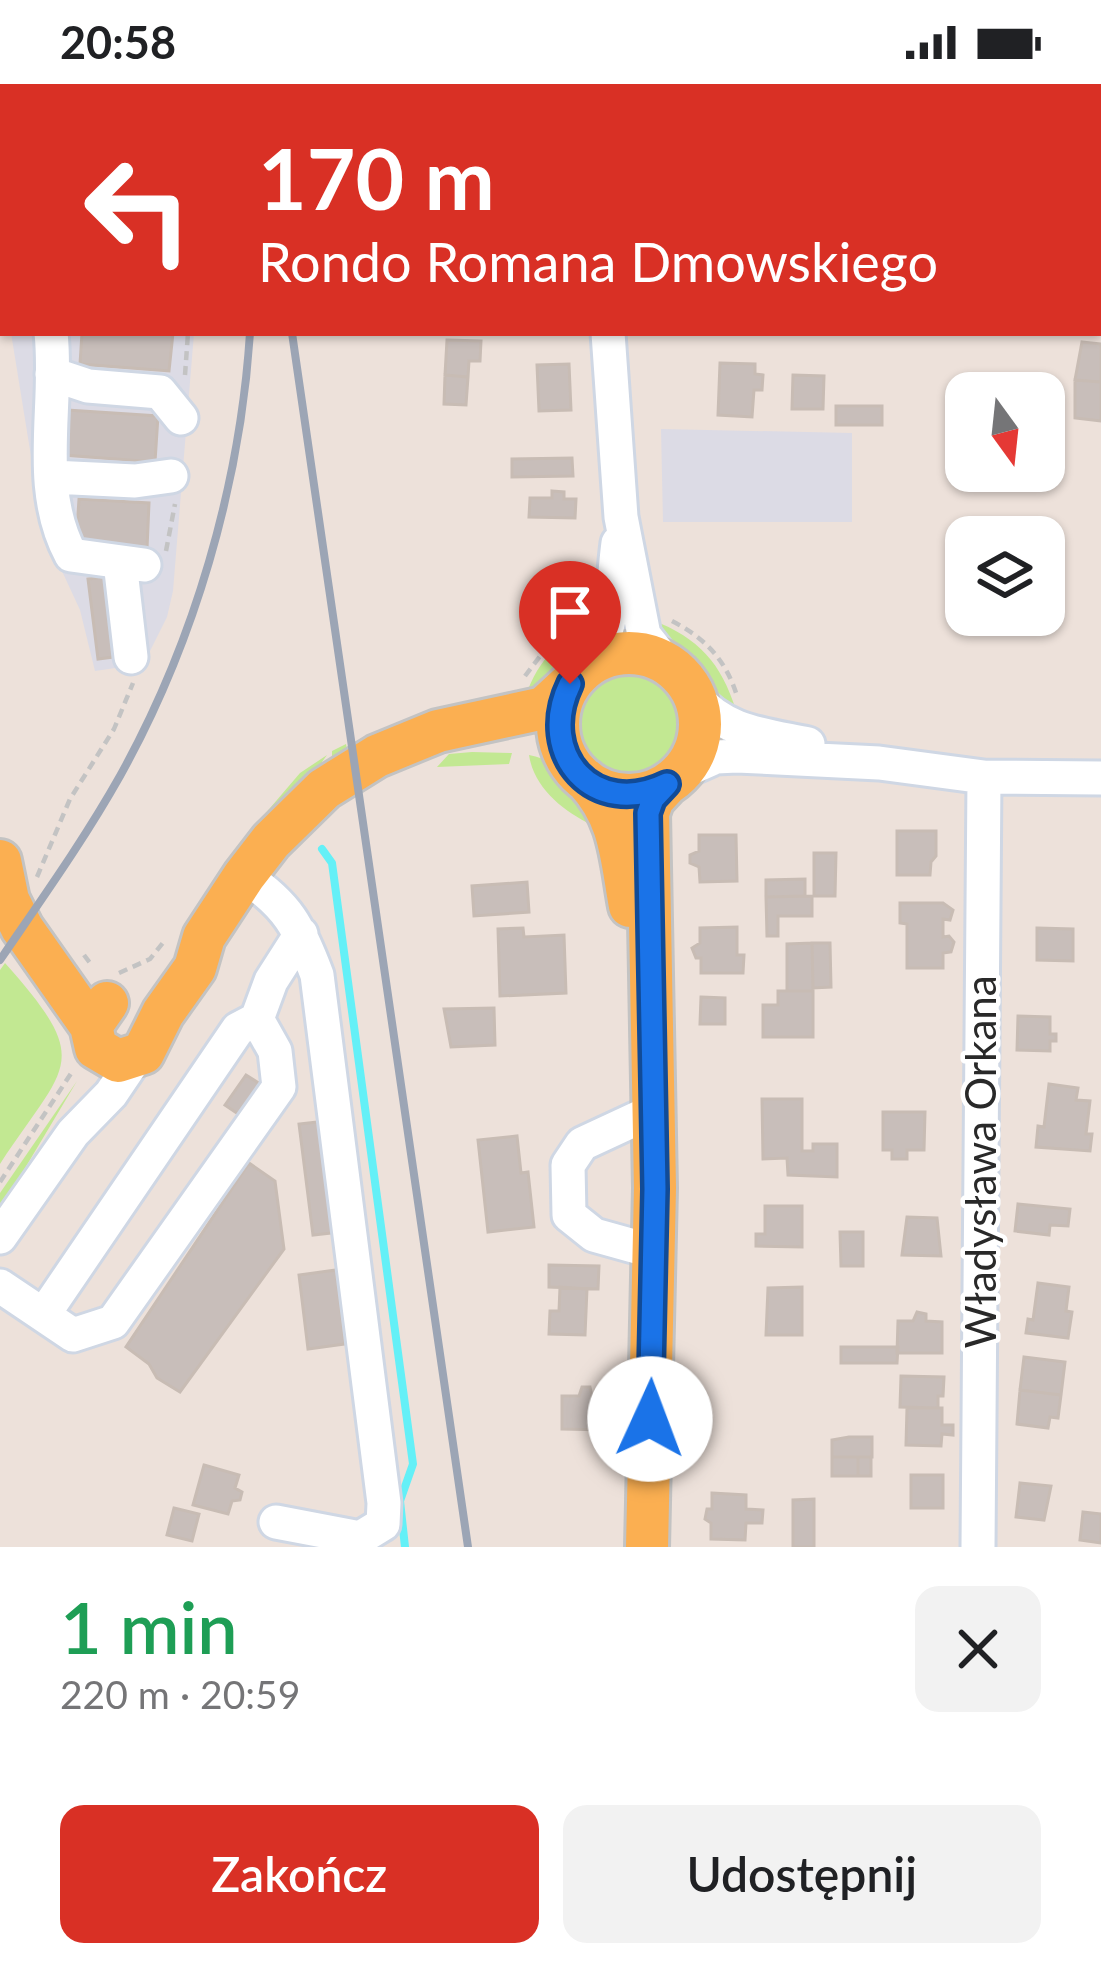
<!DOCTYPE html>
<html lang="pl">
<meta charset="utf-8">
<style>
body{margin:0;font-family:Lato,sans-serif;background:#f2f2f2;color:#202124;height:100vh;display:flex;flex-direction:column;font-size:45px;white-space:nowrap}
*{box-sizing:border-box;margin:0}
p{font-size:39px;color:#757577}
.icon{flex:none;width:66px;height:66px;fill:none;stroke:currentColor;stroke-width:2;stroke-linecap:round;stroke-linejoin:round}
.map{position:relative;height:1463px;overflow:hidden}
.panel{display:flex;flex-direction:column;background:#fff;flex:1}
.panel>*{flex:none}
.hud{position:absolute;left:0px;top:0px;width:1101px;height:252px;box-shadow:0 3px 9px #0004;background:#d93025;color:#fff;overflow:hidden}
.needle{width:78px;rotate:165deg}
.tools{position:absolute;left:945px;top:288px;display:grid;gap:24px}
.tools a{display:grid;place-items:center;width:120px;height:120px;border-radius:24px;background:#fff;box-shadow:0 3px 9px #0004;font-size:60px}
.pin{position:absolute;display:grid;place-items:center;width:102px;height:102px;color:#fff;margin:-123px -51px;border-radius:50% 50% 50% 0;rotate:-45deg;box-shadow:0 0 12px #0007}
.pin .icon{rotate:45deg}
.me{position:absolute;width:132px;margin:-66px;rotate:2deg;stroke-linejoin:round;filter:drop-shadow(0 0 9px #0008)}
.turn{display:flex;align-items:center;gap:42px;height:252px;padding:0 60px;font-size:54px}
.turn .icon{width:156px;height:156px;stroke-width:2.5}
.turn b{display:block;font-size:84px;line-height:102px}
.round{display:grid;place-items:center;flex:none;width:126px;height:126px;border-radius:24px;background:#f2f2f2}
.overview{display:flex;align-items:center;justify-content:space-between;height:204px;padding:0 60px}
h1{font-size:72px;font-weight:600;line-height:90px;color:#1e9e55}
.button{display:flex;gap:24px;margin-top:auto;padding:24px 60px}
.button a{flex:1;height:138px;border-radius:24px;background:#d93025;color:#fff;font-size:48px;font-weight:600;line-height:138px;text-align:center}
.button a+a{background:#f2f2f2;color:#202124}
.status{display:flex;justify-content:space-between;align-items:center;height:84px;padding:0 60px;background:#fff;direction:ltr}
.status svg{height:33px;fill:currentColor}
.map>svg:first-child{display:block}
</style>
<div class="status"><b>20:58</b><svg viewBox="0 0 49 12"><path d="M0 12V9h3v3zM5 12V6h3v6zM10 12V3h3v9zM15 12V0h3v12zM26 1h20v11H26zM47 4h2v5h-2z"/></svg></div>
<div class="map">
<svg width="1101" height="1463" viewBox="0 0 1101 1463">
<rect width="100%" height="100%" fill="#ede1da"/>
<!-- industrial -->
<path fill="#dcdbe5" d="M11,249H194L173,507L167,533L149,569L136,581L95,587L80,526L43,446Z
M661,345L852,349V438H663Z"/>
<!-- green -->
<path fill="#c2e892" d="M652,536C699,554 721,579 736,626L711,614L697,589L671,567Z
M595,539L584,571L526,611C538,577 561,551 595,539Z
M577 642a54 54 0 1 1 108 0a54 54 0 1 1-108 0Z
M346,660L348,671L246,762L235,765L300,689L327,671L322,678H332V667Z
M472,668L512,669L509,680L437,683L449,670Z
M529,671C566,677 577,710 592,741C563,727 534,704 529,671Z
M5,879C95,980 66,979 0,1080V886Z
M77,997L0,1126V1109Z"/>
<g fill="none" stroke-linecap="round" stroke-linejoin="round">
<!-- stream -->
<path stroke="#64f0f7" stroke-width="8" d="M322,765L332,779L413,1380L400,1417L405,1463"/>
</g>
<!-- building -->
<path fill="#c8beba" stroke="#c8bcb4" stroke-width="3" d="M1024,0H1072V3H1024Z
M82,249H173L169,287L80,280Z
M447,256L481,257L480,277H469L468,293L445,291Z
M1082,258L1101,260V298L1075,296Z
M720,279L755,280V290L763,291L762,306H754L752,333L718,331Z
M569,280L571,326L539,327L537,281Z
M445,291L468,293L466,321L444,320Z
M793,291L824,292L823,325H792Z
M1075,296L1101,298V337L1075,334Z
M836,322H882V341H836Z
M67,326L158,332L155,378L63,371Z
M572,374L573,392L512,393V375Z
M552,407L564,408V415H576L575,434L529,433L530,414H552Z
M79,415L149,419L147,465L76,461Z
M111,492L122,572L98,575L88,495Z
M897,747H936V772L931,778L930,791H897Z
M699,751H736L737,797L700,798L699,783L690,779V771L699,767Z
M814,769H836L835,812H814Z
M805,795V812L766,813V796Z
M527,798L529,828L474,832L472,802Z
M812,812V832H778V852H767L766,813Z
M900,819H943L953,826L950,836L943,835V853L949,852L954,858L951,868L943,869V884H907V840L900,839Z
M737,843V871H744L743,889H701V874H696L692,864L700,859V844Z
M523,844L524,853L564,851L566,909L500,912L498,845Z
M1037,844L1073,845V877L1037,876Z
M812,859H830L831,903L813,904Z
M812,859L813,907H787V860Z
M778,907H813V953H763V921H778Z
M701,913L725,914V940H700Z
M494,924L495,961L451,963L444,925Z
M1018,932L1050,933V950H1056V957H1050V967L1017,966Z
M246,991L271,1007L250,1038L225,1021Z
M1049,1000L1078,1004L1076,1016L1090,1017L1086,1050H1092L1090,1067L1036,1063L1038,1042L1044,1043Z
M762,1015H802V1067H813V1060H837V1093L788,1091L787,1074L763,1075Z
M883,1028H925L924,1066H907V1075H892V1066H883Z
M318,1038L332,1149L313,1151L299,1040Z
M517,1052L521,1089L528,1088L534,1143L488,1148L478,1056Z
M249,1079L275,1097L284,1165L180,1308L157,1294L149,1280L126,1263Z
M1018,1120L1070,1125L1068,1142L1050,1141L1049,1151L1015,1147Z
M765,1122H802V1163L756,1162V1150H765Z
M907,1133L937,1134L941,1172L902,1171Z
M840,1148H863V1182H841Z
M549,1181L599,1182L598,1205L549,1203Z
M336,1186L345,1260L308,1265L299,1191Z
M1038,1199L1069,1203L1066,1227L1072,1228L1068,1254L1026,1249L1028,1235L1033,1236Z
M560,1203L587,1205L585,1251L549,1250L550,1227H559Z
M802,1203V1251H766L768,1204Z
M917,1228L926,1230V1237L942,1238V1269H897L898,1237H913Z
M841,1263H898L897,1279H841Z
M1024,1273L1065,1278L1061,1311L1020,1306Z
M901,1292L944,1293L943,1312H938V1324L900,1323Z
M582,1303H590L592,1312L608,1313L607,1346L562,1345V1312H579Z
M1020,1306L1061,1311L1058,1334L1050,1333L1048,1344L1017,1340Z
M907,1324H942V1341H953V1351L942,1350L941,1362L906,1361Z
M849,1353H872V1373H832V1356Z
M832,1373H858V1392H832Z
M858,1373H871V1392H858Z
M204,1381L239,1391L235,1404L242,1408L240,1416L232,1417L228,1430L193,1421Z
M911,1391H943V1424H911Z
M1020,1399L1051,1402L1044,1436L1016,1433Z
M712,1409L746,1411V1425L763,1426L762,1439H746L745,1456L711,1455V1439L705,1435L707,1425H712Z
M814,1415V1463H793V1416Z
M174,1424L199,1430L192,1457L167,1451Z
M1083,1428L1101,1430V1459L1080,1456Z"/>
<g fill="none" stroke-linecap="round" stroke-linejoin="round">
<!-- minor casing -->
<g stroke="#cfd7e4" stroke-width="39">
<path id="minor" d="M591,0V3
M0,9L3,13
M0,124H3
M51,249C59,322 34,402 71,471L144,481
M608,249L621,433L644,551L667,580
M52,290L88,302L160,308L181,334
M52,393L135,397L171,392
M120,478L131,573
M585,584C616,553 612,502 618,459
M695,612C722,648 766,651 808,660
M680,689L716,673L737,672L879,679L984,693L1101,694
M244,792C288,821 299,843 317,891L384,1419L383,1440L360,1454L276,1438
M257,935L271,897L301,850
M653,1027L582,1060L568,1081L569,1131L594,1151L655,1168
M0,1153L73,1049L111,1010L136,973
M0,1202L73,1251L113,1238L279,1003L275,967L257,935L238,945L44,1230
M978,1463L984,693"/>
</g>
<!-- major casing -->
<g stroke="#c3c3c3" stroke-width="48">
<path id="major" d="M558 640a71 71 0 1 1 142 0a71 71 0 1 1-142 0Z
M586,696C621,734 621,773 630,822
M0,777L8,816L22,844L91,942
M107,919L91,942L96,964L118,977L143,969L163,929L195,884L204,853L244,792L271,757L324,705L377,672L438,647L544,624L570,600
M647,1463L655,1104L648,729L653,715L667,700"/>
</g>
<!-- path -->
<path stroke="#c3c3c3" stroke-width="4.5" stroke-dasharray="9 6" stroke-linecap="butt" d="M173,0L174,3
M185,291L188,249
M166,467L175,420
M672,537C705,554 726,576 737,612
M525,592L553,555L580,538
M37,793L70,715L114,645L133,599
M84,871L93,883
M119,889L150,875L166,855
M0,1098L72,988"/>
<!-- minor -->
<use href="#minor" stroke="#fff" stroke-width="33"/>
<!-- major -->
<use href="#major" stroke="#fbaf51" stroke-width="42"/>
<!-- rail -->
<path stroke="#9ca5b5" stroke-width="8" d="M239,0V3
M292,249L468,1463
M0,876C41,816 84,756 120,692C194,559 240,402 250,249"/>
</g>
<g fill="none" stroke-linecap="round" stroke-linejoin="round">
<!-- route casing -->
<g stroke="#114b97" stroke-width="30">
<path id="route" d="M570,600C536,670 594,736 667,700L653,715L648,729L655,1105L650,1335"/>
</g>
<!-- route -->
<use href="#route" stroke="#1a73e8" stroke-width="21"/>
</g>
<g text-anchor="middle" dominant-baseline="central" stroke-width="9" stroke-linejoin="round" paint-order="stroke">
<!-- street labels -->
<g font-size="42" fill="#292929" stroke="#fff">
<text transform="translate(980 1078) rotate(-90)">Władysława Orkana</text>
</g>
</g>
</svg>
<div class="tools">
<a><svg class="needle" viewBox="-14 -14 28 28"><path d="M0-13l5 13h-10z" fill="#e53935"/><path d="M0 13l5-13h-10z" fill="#757577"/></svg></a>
<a><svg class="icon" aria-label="layers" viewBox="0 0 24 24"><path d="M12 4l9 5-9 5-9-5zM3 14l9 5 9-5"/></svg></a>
</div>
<div class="pin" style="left:570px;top:600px;background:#d93025"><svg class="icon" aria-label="arrive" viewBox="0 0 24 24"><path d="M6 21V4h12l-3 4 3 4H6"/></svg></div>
<svg class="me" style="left:650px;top:1335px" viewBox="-20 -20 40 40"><circle r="19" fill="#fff"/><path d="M0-13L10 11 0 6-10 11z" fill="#1a73e8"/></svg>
<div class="hud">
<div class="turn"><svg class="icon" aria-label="left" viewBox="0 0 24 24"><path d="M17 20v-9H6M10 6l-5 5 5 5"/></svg><div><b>170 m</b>Rondo Romana Dmowskiego</div></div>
</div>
</div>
<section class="panel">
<div class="overview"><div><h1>1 min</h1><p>220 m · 20:59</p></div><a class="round"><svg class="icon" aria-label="close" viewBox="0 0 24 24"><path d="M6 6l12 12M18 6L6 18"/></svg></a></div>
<div class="button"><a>Zakończ</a><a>Udostępnij</a></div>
</section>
